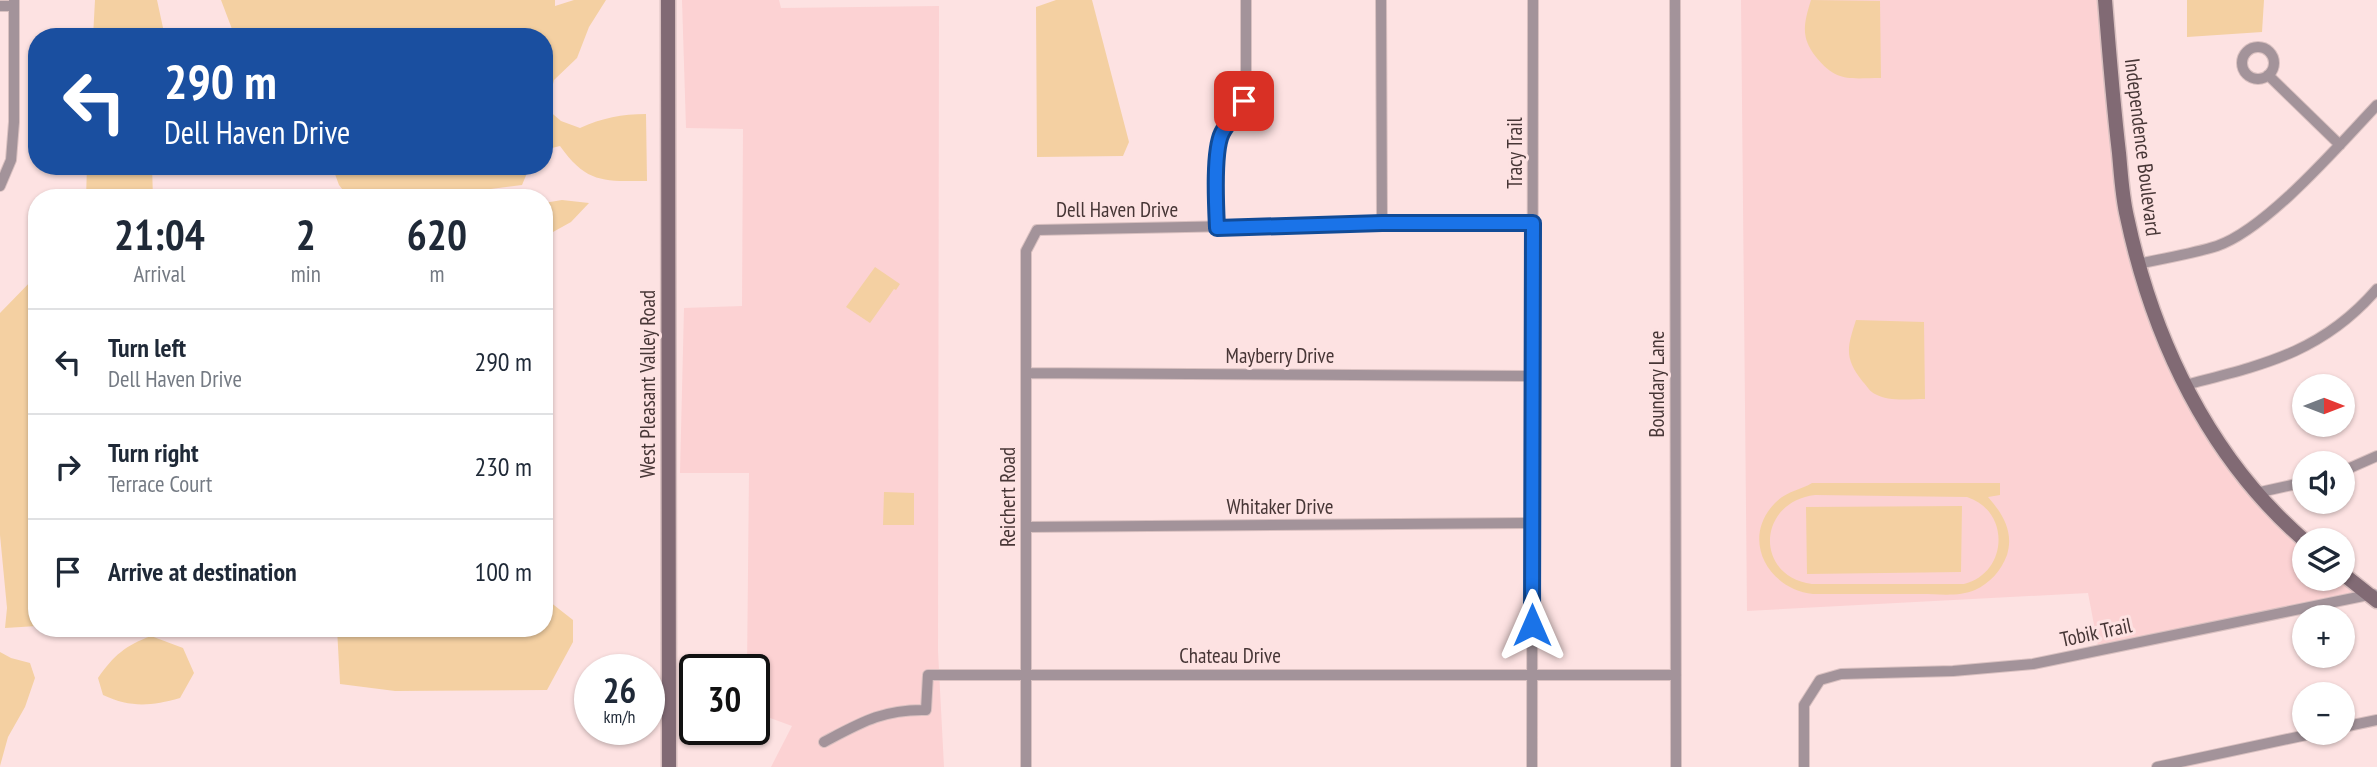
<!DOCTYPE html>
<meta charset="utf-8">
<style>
body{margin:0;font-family:"PT Sans Narrow",sans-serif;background:#f2f2f3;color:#1f2937;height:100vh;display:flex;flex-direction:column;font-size:26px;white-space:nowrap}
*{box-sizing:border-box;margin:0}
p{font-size:23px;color:#747a83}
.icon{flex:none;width:38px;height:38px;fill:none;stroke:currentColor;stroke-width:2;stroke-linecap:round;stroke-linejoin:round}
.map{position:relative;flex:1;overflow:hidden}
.sheet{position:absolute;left:28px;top:189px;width:525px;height:448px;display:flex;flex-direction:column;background:#fff;border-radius:28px;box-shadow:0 2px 5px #0004}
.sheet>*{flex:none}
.hud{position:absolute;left:28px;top:28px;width:525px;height:147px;border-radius:28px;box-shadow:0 2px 5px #0004;background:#1a4fa0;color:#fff;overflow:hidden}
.needle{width:46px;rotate:90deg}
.fabs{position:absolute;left:2292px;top:374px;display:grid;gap:14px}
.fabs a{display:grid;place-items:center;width:63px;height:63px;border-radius:50%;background:#fff;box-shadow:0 2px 5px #0004;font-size:35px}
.speed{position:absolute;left:574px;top:654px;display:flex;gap:14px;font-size:35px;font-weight:700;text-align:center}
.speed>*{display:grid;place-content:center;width:91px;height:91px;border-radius:50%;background:#fff;box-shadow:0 2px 5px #0004;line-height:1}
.speed small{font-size:18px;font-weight:400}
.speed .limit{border:4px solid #111;border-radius:10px;background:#fff;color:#111}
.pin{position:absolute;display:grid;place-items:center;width:60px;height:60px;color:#fff;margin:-30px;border-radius:14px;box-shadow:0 4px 10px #0006}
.me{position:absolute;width:77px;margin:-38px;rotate:0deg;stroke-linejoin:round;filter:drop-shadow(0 0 5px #0008)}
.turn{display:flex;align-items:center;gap:24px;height:147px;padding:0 21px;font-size:32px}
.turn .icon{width:91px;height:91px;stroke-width:2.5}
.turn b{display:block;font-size:49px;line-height:60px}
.eta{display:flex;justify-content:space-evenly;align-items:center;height:119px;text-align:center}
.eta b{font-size:42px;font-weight:800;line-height:49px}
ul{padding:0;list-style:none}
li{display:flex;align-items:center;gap:21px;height:105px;padding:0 21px;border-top:2px solid #e0e1e3}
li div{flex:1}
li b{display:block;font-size:26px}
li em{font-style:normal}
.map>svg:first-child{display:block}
</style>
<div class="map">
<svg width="2377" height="767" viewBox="0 0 2377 767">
<rect width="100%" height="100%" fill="#fde2e2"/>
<!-- built -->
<path fill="#fcd2d3" d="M682,0H779L781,8L939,6L938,651L944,767H771L792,726L754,712V670H747L749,473H680L684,308L742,306L743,129L686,128Z
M1741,0H2105L2126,214L2158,329L2222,450L2305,541V579H2343L2369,596L2099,651L2088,593L1747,611Z"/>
<!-- green -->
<path fill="#f4d0a2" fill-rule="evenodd" d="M95,0H157L165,37H93Z
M221,0H555V6L574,0H606L589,27L577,58L554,80L547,109L561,121L580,128C602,118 622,114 646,114L647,181C604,181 587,184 560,146L544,150V37H235Z
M1056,0H1092L1129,142L1123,156L1037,157L1036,7Z
M1811,0L1880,1L1881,78C1850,78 1837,83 1816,57C1800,37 1804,23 1811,0Z
M2187,0H2264L2262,32L2187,37Z
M87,166H152L153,198H86Z
M332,166H530L522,185L483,190L465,198H349L339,185Z
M562,200L589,203L571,222L544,237V203Z
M875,267L900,284L896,290L894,289L870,323L846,307Z
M37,275V626L5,628L7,608L0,535V313Z
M1856,320L1924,322L1925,399C1909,399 1889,402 1875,394C1870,392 1867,386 1863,382C1844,358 1847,348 1856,320Z
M1812,483H2000V495L1988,497C2003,514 2014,532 2007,555C2001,571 1990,583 1975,590C1959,597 1939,594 1921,594C1885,594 1849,594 1813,594C1768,589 1740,539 1775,503C1786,491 1801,490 1812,483ZM1815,495L1967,497C2011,511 2008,573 1964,584H1812C1754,576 1757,502 1815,495Z
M884,492L914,493V525H883Z
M1962,506L1961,572L1807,574L1806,507Z
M544,593L550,602L573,620V642L547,690L395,691L340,684L337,628H544Z
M151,636L183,648L194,673L180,698C151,706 131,708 103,695L98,678C114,655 125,646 151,636Z
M0,652L11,658L30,663L35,678L25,707L8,737L0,766Z"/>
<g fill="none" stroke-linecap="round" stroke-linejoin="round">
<!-- street casing -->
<g stroke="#d9c0c0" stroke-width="12">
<path id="street" d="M1381,0L1382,223
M1675,0L1676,767
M0,6H14
M2242 63a16 16 0 1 1 32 0a16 16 0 1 1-32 0Z
M2268,75L2340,145
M0,186L11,160L14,122V0
M1217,227L1218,146L1225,127L1240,111L1246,89V0
M2138,264C2164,258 2192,254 2217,246C2267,229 2340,144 2377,105
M1026,373L1533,376
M2185,385C2262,365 2322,353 2377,289
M2343,471L2377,456
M2256,493L2305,482
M1026,527L1533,523
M2343,727L2377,720
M824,742C860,723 883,709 926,710L928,675H1676
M1026,767V251L1037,230L1382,223H1533
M1532,767L1533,0
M1804,767V705L1820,680L1841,674L1953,671L2033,664L2373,594
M2157,767L2316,733"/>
</g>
<!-- secondary casing -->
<g stroke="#d9c0c0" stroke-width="17">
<path id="secondary" d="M668,0L669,767
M2105,0C2109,51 2113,102 2119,153C2121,174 2122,196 2127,217C2153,340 2209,458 2305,541
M2343,574L2377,601"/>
</g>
<!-- street -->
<use href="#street" stroke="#a3939a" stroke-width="10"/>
<!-- secondary -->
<use href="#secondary" stroke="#816a74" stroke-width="14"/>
</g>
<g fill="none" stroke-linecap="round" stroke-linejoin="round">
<!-- route casing -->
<g stroke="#114b97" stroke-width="18">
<path id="route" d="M1244,101C1239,113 1228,121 1222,133C1213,151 1216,206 1217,228L1382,223H1533L1532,625"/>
</g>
<!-- route -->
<use href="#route" stroke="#1a73e8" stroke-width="12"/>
</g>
<g text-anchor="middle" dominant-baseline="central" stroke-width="6" stroke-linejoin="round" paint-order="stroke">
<!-- street labels -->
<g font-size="21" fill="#473636" stroke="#fde2e2">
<text transform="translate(2143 147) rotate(83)">Independence Boulevard</text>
<text transform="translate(1514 153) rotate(-90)">Tracy Trail</text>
<text x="1117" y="209">Dell Haven Drive</text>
<text x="1280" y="355">Mayberry Drive</text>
<text transform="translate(647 384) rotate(-90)">West Pleasant Valley Road</text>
<text transform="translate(1656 384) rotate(-90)">Boundary Lane</text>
<text transform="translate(1007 497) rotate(-90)">Reichert Road</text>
<text x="1280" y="506">Whitaker Drive</text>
<text transform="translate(2096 632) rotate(-12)">Tobik Trail</text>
<text x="1230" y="655">Chateau Drive</text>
</g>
</g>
</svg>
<div class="fabs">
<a><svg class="needle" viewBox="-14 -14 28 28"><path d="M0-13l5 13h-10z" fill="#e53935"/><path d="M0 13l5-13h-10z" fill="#747a83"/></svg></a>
<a><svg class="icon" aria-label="sound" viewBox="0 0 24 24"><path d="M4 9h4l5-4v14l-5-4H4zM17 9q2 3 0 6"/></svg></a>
<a><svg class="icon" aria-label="layers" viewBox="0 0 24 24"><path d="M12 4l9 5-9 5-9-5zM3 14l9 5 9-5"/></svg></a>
<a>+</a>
<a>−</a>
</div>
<div class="speed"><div>26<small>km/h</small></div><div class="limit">30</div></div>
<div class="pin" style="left:1244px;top:101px;background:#d93025"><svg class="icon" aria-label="arrive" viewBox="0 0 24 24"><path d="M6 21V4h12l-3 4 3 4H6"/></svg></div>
<svg class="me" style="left:1532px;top:625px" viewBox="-20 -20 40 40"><path d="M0-17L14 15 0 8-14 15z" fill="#1a73e8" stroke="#fff" stroke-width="4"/></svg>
<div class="hud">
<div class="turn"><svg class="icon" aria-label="left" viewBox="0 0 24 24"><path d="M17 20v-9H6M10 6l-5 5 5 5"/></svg><div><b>290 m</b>Dell Haven Drive</div></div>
</div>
<section class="sheet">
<div class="eta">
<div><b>21:04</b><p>Arrival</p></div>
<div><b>2</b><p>min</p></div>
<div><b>620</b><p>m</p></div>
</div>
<ul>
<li><svg class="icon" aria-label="left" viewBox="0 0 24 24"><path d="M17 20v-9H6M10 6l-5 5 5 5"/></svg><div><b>Turn left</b><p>Dell Haven Drive</p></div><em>290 m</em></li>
<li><svg class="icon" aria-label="right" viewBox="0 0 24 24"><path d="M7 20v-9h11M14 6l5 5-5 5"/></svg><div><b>Turn right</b><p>Terrace Court</p></div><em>230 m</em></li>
<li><svg class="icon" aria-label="arrive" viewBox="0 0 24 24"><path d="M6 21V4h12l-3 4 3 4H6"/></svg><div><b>Arrive at destination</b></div><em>100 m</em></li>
</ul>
</section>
</div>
